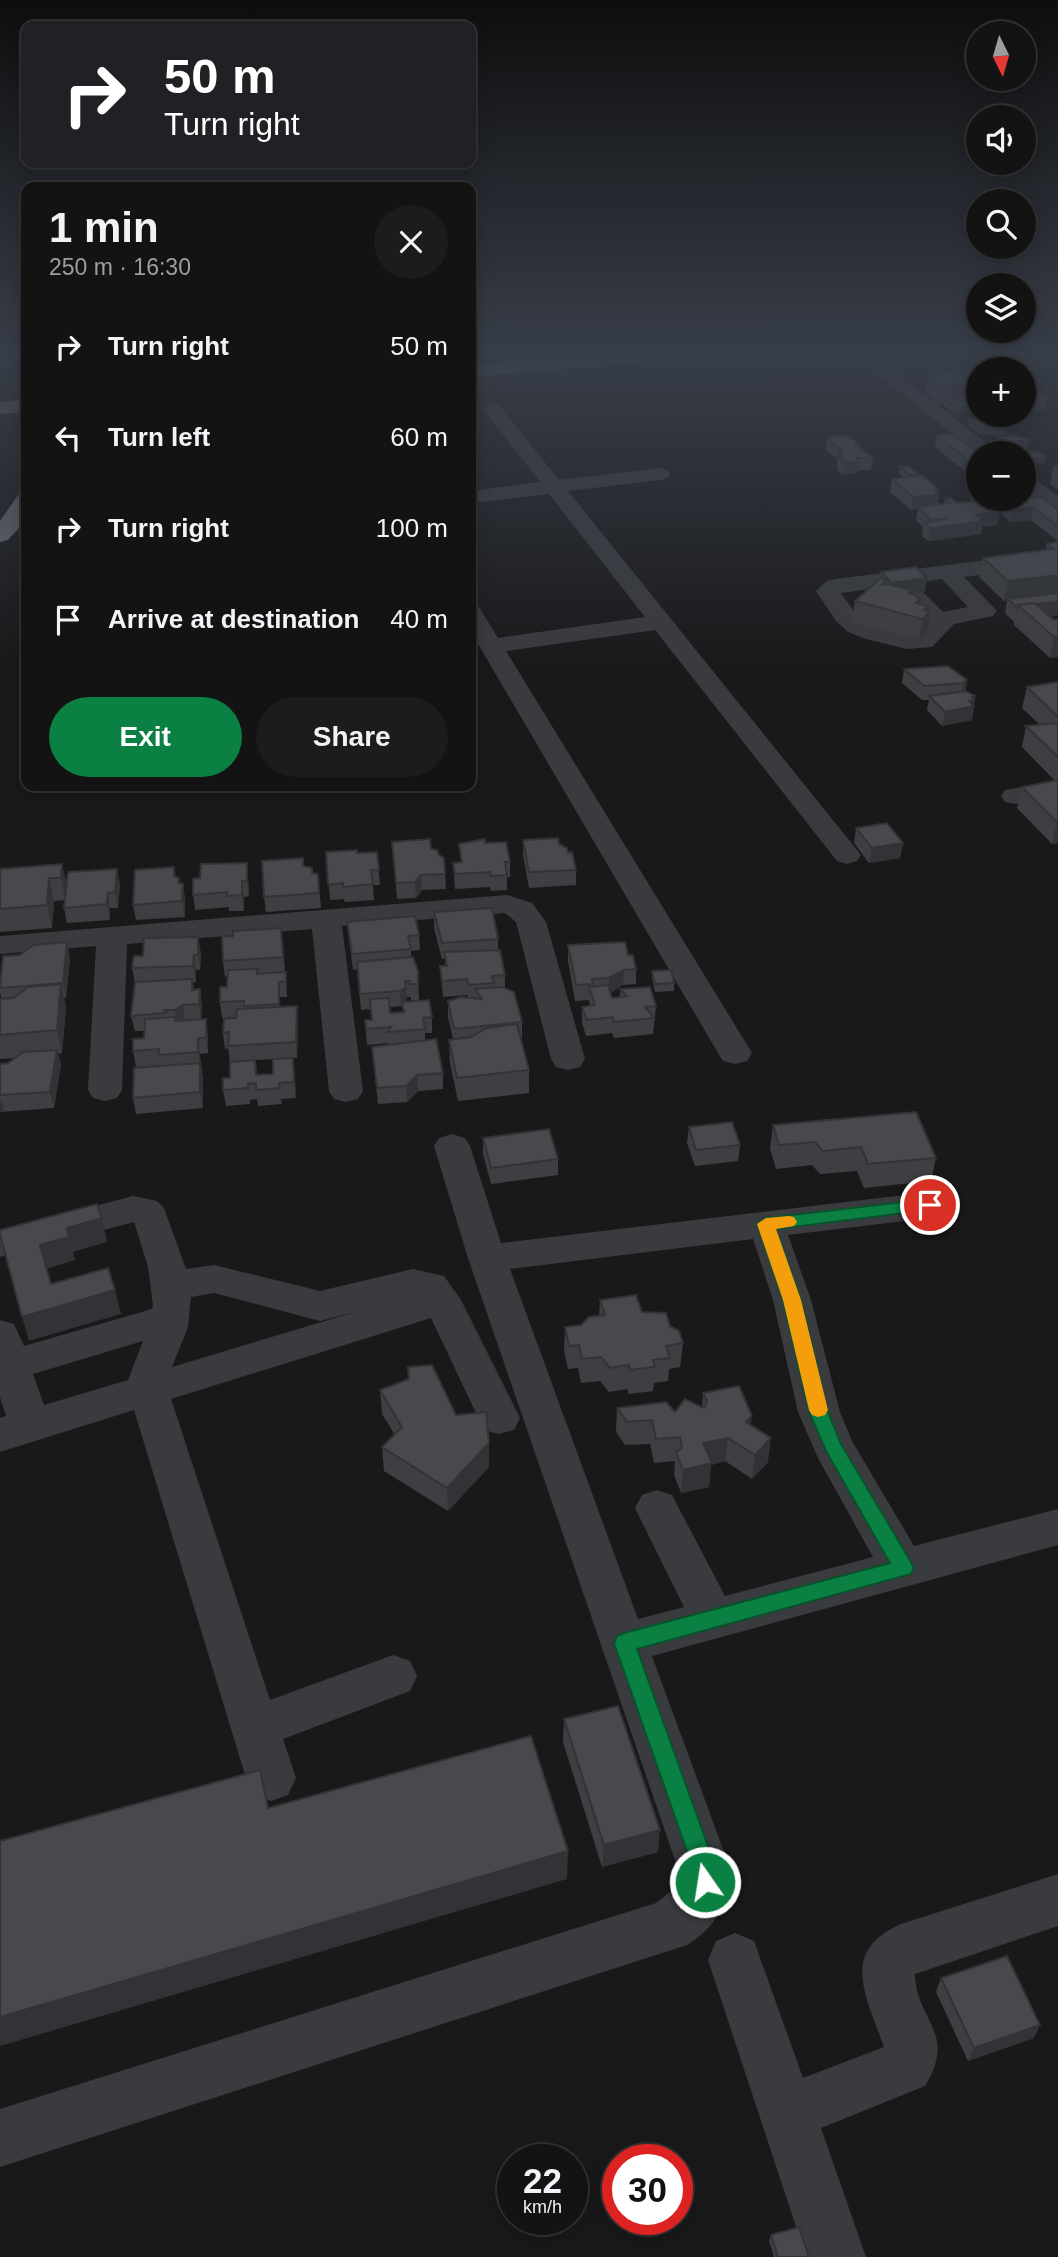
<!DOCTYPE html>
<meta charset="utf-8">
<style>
body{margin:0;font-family:Helvetica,sans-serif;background:#1c1c1d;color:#f1f3f6;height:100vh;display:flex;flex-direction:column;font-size:26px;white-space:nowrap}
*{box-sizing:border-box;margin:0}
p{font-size:23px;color:#9d9ea0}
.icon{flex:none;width:38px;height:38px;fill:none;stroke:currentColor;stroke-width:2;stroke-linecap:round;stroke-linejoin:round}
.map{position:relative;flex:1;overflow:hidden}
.panel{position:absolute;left:21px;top:182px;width:455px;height:609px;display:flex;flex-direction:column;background:#131314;border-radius:14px;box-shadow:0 4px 18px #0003,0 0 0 2px #323234}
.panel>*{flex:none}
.banner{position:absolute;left:21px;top:21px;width:455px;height:147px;border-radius:14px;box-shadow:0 4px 18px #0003,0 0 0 2px #323234;background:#202124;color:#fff;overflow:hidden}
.needle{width:46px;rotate:175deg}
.buttons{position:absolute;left:966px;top:21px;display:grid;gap:14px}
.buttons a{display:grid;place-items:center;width:70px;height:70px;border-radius:50%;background:#131314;box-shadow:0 4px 18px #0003,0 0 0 2px #323234;font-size:35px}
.speed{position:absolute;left:497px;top:2144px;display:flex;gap:14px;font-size:35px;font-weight:700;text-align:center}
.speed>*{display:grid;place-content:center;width:91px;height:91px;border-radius:50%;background:#131314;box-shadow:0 4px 18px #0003,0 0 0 2px #323234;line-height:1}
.speed small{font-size:18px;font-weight:400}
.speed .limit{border:10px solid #d22;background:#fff;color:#111}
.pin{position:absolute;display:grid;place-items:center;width:60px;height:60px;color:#fff;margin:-30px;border:4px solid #fff;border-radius:50%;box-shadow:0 2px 7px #0007}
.me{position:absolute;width:77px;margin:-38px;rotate:347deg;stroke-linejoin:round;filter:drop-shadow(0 0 5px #0008)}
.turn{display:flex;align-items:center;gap:24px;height:147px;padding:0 28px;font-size:32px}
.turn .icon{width:91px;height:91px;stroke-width:2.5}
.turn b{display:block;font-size:49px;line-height:60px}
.round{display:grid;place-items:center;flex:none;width:74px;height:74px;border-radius:37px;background:#1c1c1d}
.overview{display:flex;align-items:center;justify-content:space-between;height:119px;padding:0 28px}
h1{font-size:42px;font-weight:600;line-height:52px}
.primary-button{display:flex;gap:14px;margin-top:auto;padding:14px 28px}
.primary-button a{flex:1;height:80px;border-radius:42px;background:#0b8043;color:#fff;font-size:28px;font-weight:600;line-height:80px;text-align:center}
.primary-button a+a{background:#1c1c1d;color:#f1f3f6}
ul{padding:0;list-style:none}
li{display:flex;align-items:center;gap:21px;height:91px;padding:0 28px}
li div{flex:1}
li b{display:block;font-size:26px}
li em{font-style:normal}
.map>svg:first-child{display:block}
</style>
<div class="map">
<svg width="1058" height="2257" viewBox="0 0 1058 2257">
<rect width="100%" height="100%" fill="#19191a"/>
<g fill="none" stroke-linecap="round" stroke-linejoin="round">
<!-- minor -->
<path fill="#3a3b3f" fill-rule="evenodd" d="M850,352H870L999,453L978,454Z
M492,403L499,405L559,480L660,468L667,470L670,474L667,478L660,480L568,491L861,855L857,861L847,864L837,861L655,630L506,651L752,1053L747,1061L735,1064L723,1061L718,1053L471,632V605L479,607L498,638L645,617L549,494L471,503V491L540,482L483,409Z
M1024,474L1031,476L1058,496V512L1051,510L1024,490Z
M1058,551V565L964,577L997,611L993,616L954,624L932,647L907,649L866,639L848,632L836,621L816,591L827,581L835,579ZM942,579L968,607L943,612L921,590H905L901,595L928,624L917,635C879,632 861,624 841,593Z
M1058,780V796L1015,804L1005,802L1001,796L1005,790Z
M507,895L532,903L546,922L585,1059L580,1067L568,1070L556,1067L551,1059L516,922L505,913L342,926L363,1091L358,1099L346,1102L334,1099L329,1091L312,929L127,944L122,1090L117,1098L105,1101L93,1098L88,1090L96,946L0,954V936Z
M452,1134L465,1138L470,1146L501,1243L930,1192L943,1196L948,1205L943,1214L930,1218L788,1235L811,1300L840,1412L852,1441L914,1546L1058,1509V1545L652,1656L727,1860C732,1898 719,1925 687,1945L0,2167V2109L656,1903L676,1887L675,1860L468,1258L434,1146L439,1138ZM753,1239L773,1300L798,1412L818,1458L873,1557L725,1596L672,1495L657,1490L642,1495L635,1508L684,1607L638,1619L510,1269Z
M133,1196L157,1201L164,1208L186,1269L214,1265L320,1291L413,1269L444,1276L461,1300L520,1418L514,1430L499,1434L484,1430L431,1318L171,1399L270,1700L393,1655L410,1661L417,1676L410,1691L283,1739L296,1778L288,1795L271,1801L254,1795L246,1778L134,1410L0,1452V1418L6,1416L0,1397V1320L14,1324L24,1346L152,1309L153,1305L148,1267L134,1222L0,1257V1231ZM214,1293L320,1321L355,1312L172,1367L188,1327L191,1297ZM143,1341L128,1380L44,1405L33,1374Z
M1058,1874V1926L915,1974C916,2022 958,2031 925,2086L821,2128L866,2257H806L708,1960L716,1941L735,1933L754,1941L803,2078L884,2047C867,1998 838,1951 901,1924Z"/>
<!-- highway -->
<path fill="#66696f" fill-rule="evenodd" d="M7,352H26V361L10,356Z
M622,352H701L691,358L471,377V365Z
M26,400V412L0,414V402Z
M26,493V520L8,540L0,542V521L18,495Z"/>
</g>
<!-- wall -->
<path fill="#3e3f42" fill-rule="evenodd" d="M978,371V401H972L977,406L976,412L955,414L944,405V404H939L926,392L929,375Z
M1024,388L1047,398L1045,410L1024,411Z
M969,419L1006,430L1005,436L978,434L968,425Z
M937,435L977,453L972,477L935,447Z
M998,437L1029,440L1025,452L1009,453L996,443Z
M827,438L859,447L873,458L871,470H859L858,473L843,475L837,470V459L826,450Z
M1058,465V490L1050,484L1053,466Z
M900,467L918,474V476L939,494L938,505L944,504L945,498L957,503L970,502L971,497L1000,512L997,525L982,526L981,534L929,541L922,536L923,527L916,520L918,509L911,510L890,492L892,479L904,478L899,474Z
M1003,501L1058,510V541L1031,520L1010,522L1001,514Z
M1058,542V615L1050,616L1054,620L1058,657L1050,658L1014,625V622L1005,613L1007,601H1004L979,577L983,558L1046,550L1047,544Z
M881,572L925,592L911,594L918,604L928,611L930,612L927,632L919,639L852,622L855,601L880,580Z
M904,669L967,680L965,691L975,696L972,720L942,726L927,710L929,700H922L902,683Z
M1058,682V843L1052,844L1017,808L1022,787L1055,781L1022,747L1026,726L1040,725L1022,708L1027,687Z
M856,828L903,843L900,858L869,863L854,843Z
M523,840L559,844L568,853L576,870V885L529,888L523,855Z
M392,842L431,849L445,874L446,889L422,890L416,898L397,899Z
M485,843L510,862V877H507V890L491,891L490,887L455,889L453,863L461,862L459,844Z
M326,852L357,853L377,852L380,885H373L374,900L345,902L344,899L330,900Z
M247,863L248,878L249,896L244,897V911H229V907L195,910L193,895Z
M62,864L66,885L120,884L118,908H110V920L67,923L64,908L65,900L54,901L52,928L0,932V869Z
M303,866L312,868L313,873L318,874L321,908L266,912L264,897Z
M174,867L176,877L179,878L180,884H183L185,900V917L136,920L133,905Z
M434,912L498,939V950L505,975V989L522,1022V1038H521L529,1070V1093L458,1101L450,1063L449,1040L453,1039L448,1017V1001L468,997V995L443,997L440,966H445V958L442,959L434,928Z
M347,922L419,935L420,950L411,951V958L418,971L419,1000H411V997H406V1002L432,1017V1033H425V1040L443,1073V1089L418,1091L407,1102L378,1104L372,1047L389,1044V1043L367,1045L365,1020H372L371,1009L361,1010L357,969L353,970ZM403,1006V1012L390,1013V1007Z
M283,943L285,972H286L287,997H280V1007L298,1022L297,1058H293L296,1098L281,1099L282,1104L258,1106L257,1099L250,1100V1104L226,1106L223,1090L230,1078V1062L228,1048L225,1049L223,1033L236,1017L222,1018L220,1002L227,987L228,976L225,977L223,961ZM279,1059L273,1074L257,1075L255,1060Z
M568,945L628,955L636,969V984L623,985L611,993L612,998L620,997V989L656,1006L653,1034L614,1038L612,1033L586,1036L582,1023V1007L590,1006L589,1000L575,1001L568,961Z
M201,953L200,970H196V982H193L194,990L202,1005L201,1019L208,1034V1053L200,1054V1063L203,1079V1108L136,1114L133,1098L161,1066L160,1065L136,1067L133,1051L144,1038V1031H135L131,1016L135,982L132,968Z
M70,958L66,998H64L66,1007L62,1053L58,1054L61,1065L54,1108L0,1112V1063L1,1064L8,1063L15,1058L0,1059V999H2L0,993V979Z
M652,971L674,983V991L655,992L652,978Z
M773,1125L936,1158L931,1181L864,1188L857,1171L820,1174L812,1165L776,1169L770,1148Z
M689,1127L740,1145L738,1161L695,1166L687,1143Z
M483,1138L558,1159V1175L491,1184L483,1154Z
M600,1300L642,1312L670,1326L683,1343L680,1367L669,1369L668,1381L654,1383L653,1391L629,1394L627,1389L609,1392L600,1381L581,1383L578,1368L568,1369L564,1351L565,1327L581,1325L599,1315Z
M380,1390L456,1415L489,1443V1467L448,1511L384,1471L382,1447L395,1435L382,1414Z
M703,1393L750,1425L768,1462L752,1479L725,1461L711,1465L709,1487L681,1493L674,1475L675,1461L654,1463L650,1444L625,1445L616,1432L617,1408L675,1412L702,1407Z
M564,1719L658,1852L602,1867L563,1742Z
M941,1978L1034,2038L968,2061L936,1992Z
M771,2235L809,2257H774L769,2241Z"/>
<!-- shaded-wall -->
<path fill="#323336" d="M978,384V401L950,403L945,399L944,404H939L942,387Z
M977,406L976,412L955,414L956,408Z
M1029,440L1025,452L1015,453L1012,451V448L1019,441Z
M973,450H977L976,456L978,455V476L972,477L974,465L972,463H971Z
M1046,457L1045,463L1024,466V460Z
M860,461L858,473L843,475L845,463Z
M938,489V494H939L937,506L918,507V509L911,510L913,497Z
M1034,507L1031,520L1010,522L1013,509Z
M1000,512L997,525L982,526L981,534L929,541L931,520Z
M1058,575V595L1008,599L1007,601H1004L1008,581Z
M927,578L925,592L890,596L892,583Z
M1058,602V615L1032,618L1028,605Z
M928,606L927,615L930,612L927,632L919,639L924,610Z
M1054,637H1058V657L1050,658Z
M967,680L965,694L960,697L963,683Z
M975,696L972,720L942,726L945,712L969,701Z
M1057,822H1058V843L1052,844Z
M903,843L900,858L869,863L872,848Z
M247,863L248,878L249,896L247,881Z
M62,864L67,886L65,900L61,878Z
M117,869L120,884L118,908L115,892Z
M421,875L422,890L416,898L415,882Z
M49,878L54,901L52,928L47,905Z
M242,881L244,897V911L242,895Z
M183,884L185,900V917L182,901Z
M108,893L110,908V920L107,904Z
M281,928L283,943L285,972L283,957Z
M198,937L201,953L200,970L198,954Z
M67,942L70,958L66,998L63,983Z
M194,955L196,970V982L193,966Z
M624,970L623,985L608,994L609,978Z
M279,982L280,997L281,1019L279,1004Z
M61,984L66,1007L62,1053L57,1030Z
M406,988L407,1004L401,1007L400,991Z
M200,989L202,1005L201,1020L199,1004Z
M183,1005L185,1021L178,1026L175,1010Z
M297,1006L298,1022L297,1058L296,1042Z
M206,1019L208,1034V1053L206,1038Z
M198,1038L203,1079V1108L200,1092V1068L198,1052Z
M57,1050L61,1065L54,1108L50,1092Z
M293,1058L295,1074L296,1098L294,1082Z
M417,1075L418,1091L407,1102L406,1086Z
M0,1098L4,1111L0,1112Z
M102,1218L107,1242L73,1252L75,1260L46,1269L40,1245L67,1228Z
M115,1290L121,1314L29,1341L22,1317Z
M752,1416L748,1439L746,1422Z
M728,1438L725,1461L711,1465L709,1487L681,1493L683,1470L703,1443Z
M771,1438L768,1462L752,1479L755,1455Z
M489,1443V1467L448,1511L447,1488Z
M660,1830L658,1852L602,1867L604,1845Z
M568,1851L567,1879L0,2046V2017Z
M1040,2025L1034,2038L968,2061L974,2048Z"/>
<!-- building -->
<path fill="#48494d" stroke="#323336" stroke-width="2" d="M978,371V384L942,387L929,375Z
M1031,387L1047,398L1024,399V388Z
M966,397L977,406L956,408L945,399Z
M969,419L995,420L1006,430L979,428Z
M950,434L977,450H973L978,455L973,456L978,460V464L974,465L937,435Z
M847,435L860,445H856L873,458H856L860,461L845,463L838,457H842L839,454H843L838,449H841L827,438Z
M1013,435L1029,440L1019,441L1026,446L1012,448L998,437Z
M1016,449L1021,453H1015L1010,450Z
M1038,451L1046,457L1024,460L1023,453Z
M908,466L918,474L910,475L900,467Z
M922,475L938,489L935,490L939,494L913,497L892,479Z
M978,496V499H985L1000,512L976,515L983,521L931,528L924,523L949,518L931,520L918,507L950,503L945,498H950L957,503L976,501L971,497Z
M1042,497L1058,510V527L1034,507L1013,509L1003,501Z
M1058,542V575L1008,581L983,558L1054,549L1047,544Z
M916,567L927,578L892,583L881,572Z
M881,578L887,580L881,585L887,584L911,590L908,593L915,595L919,600L916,603L928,606L924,610L930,612L922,619L855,601Z
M1058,593V602L1036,604L1034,603L1018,605L1017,608L1008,599Z
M1034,603L1054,620L1058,619V637H1054L1018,605Z
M948,666L967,680L963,683L924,686L904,669Z
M1058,682V717L1027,687Z
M966,691L975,696L972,697L974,700L969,701L974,706L945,712L929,696Z
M1058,723V757L1026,726Z
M1058,780V822H1057L1022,787Z
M887,823L903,843L872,848L856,828Z
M558,838L559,844L567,848L568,853L572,852L576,870L529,872L523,840Z
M430,839L431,849L437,850L439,855L444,858L445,874L421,875L415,882L396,883L392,842Z
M485,839V843L506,842L510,862H505L507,875L491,876L490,872L455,874L453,863L462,862L459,844Z
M357,850V853L377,852L379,870H371L373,884L343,887V883L328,885L326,852Z
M303,858V866L312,868V873L318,874L319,893L264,897L262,861Z
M247,863V881H242V895L227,896V892L193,895V879L200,878L201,864Z
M62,864L61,878H49L47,905L0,909V869Z
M174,867V876L179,878L178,883L183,884L182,901L133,905L135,870Z
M117,869L115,892L108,893L107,904L64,908L68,872Z
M492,908L498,939L442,943L434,912Z
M415,916L419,935L408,936L411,949L352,954L347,922Z
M281,928L283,957L223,961L222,937L233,936V931Z
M198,937V954L194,955L193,966L132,968L134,956H143L144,938Z
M67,942L63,983L0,988L3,956L20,955L33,945Z
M625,942L628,955H633L636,969L624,970L609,978L592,979L593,984L576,985L568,945Z
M500,950L505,975L492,976L494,983L468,985L467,979L442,981L440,966H447L444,952Z
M413,957L418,971V984H410V981H405L406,988L400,991L360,994L357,962Z
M258,969L257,974L286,972V981L279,982V1004L244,1006V1001L220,1002V987H227L228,970Z
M671,970L674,983L655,984L652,971Z
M192,979V990L200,989L199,1004L183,1005L175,1010H164L166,1013L131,1016L135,982Z
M61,984L57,1030L0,1035V999L14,998L28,987Z
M608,985L612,998L627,996L620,989L650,987L656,1006L645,1007L654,1018L614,1022L613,1017L587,1020L582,1007L595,1005L589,987Z
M502,987L514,992L522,1022L454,1029L448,1001L461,997L482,999L475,989Z
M389,998L390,1013L404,1012L402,1002L429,1000L432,1017L423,1018L425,1029L388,1032L391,1027L366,1029L365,1020H372L370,999Z
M297,1006L296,1042L228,1046L229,1032L223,1033L224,1019L236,1018L237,1009Z
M175,1017V1021L206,1019V1038H198V1052L159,1055V1049L133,1051V1039L144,1038L145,1019Z
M517,1024L529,1070L457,1078L449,1040L471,1037L487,1028Z
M436,1039L443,1073L417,1075L406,1086L377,1088L372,1047Z
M57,1050L50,1092L0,1095V1063L1,1064L8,1063L23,1052Z
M293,1058L294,1082L279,1083L280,1088L256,1090V1083L248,1084V1088L223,1090V1078H230V1062L255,1060L256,1075L273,1074V1059Z
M200,1063V1092L133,1098L134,1068Z
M916,1112L936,1158L868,1164L861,1147L823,1151L815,1142L779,1145L773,1125Z
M732,1122L740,1145L696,1150L689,1127Z
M549,1129L558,1159L491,1168L483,1138Z
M97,1204L102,1218L67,1228L69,1237L40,1245L51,1284L108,1268L115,1290L22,1317L0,1234V1230Z
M636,1295L642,1312L666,1313L670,1326L679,1331L683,1343L666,1346L670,1358L653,1360L655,1367L630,1370L629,1365L610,1368L601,1357L582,1359L579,1345L569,1346L565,1327L581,1325L589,1317L605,1315L600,1300Z
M432,1365L456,1415L486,1412L489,1443L447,1488L382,1447L402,1427L380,1390L409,1379L408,1367Z
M739,1386L752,1416L746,1422L771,1438L755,1455L728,1438L703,1443L712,1463L683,1470L676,1452L682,1448L680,1437L656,1439L652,1420L627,1422L617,1408L666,1402L675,1412L685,1399L704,1408L707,1401L703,1393Z
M618,1706L660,1830L604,1845L564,1719Z
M531,1736L568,1851L0,2017V1841L260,1770L268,1808Z
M1007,1956L1040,2025L974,2048L941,1978Z
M799,2227L809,2257H778L771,2235Z"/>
<!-- sky -->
<linearGradient id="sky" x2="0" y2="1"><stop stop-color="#0e0e0e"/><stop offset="0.53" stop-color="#383e49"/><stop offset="1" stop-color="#383e49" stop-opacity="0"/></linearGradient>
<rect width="1058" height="668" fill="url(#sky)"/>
<!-- route -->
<path fill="#0b8043" stroke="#07532c" stroke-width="2" d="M930,1199L936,1200L938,1205L936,1209L776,1229L801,1300L828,1412L841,1444L911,1562L914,1568L911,1574L637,1649L713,1860L717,1882L713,1890L705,1893L696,1890L690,1860L614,1643L617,1636L624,1633L890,1563L826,1451L809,1412L783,1300L757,1224L766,1218Z"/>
<!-- slow -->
<path fill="#f59e0b" d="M789,1216L794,1217L797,1222L794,1226L776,1229L801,1300L828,1410L825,1415L818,1417L812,1415L809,1410L783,1300L757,1224L766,1218Z"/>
</svg>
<div class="buttons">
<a><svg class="needle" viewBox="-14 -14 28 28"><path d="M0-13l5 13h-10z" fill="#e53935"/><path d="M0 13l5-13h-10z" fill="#9d9ea0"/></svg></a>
<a><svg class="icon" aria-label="sound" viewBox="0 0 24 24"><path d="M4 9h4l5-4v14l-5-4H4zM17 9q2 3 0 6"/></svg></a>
<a><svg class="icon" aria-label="search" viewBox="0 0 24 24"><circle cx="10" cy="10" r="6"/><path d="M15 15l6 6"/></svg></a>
<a><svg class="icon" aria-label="layers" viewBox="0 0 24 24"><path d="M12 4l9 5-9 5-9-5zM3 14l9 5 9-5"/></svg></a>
<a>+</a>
<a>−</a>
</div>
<div class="speed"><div>22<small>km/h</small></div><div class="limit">30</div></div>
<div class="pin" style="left:930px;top:1205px;background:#d93025"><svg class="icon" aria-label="arrive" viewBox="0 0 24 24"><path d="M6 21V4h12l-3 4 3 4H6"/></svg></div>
<svg class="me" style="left:705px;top:1882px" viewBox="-20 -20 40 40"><circle r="17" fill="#0b8043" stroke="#fff" stroke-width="3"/><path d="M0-11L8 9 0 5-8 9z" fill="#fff"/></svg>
<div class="banner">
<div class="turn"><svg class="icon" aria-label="right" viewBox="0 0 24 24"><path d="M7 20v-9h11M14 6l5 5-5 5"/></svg><div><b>50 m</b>Turn right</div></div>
</div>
<section class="panel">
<div class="overview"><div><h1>1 min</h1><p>250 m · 16:30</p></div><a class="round"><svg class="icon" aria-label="close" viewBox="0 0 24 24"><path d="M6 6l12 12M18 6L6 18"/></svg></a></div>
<ul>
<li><svg class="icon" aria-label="right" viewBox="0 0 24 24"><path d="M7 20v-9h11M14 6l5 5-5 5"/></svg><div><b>Turn right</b></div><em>50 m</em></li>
<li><svg class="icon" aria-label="left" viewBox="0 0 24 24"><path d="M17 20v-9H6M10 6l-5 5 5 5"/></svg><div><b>Turn left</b></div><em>60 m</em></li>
<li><svg class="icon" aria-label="right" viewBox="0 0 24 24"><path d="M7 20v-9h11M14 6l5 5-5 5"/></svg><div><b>Turn right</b></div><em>100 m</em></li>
<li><svg class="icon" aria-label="arrive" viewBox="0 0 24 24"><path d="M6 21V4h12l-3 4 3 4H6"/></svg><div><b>Arrive at destination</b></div><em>40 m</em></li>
</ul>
<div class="primary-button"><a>Exit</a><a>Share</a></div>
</section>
</div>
